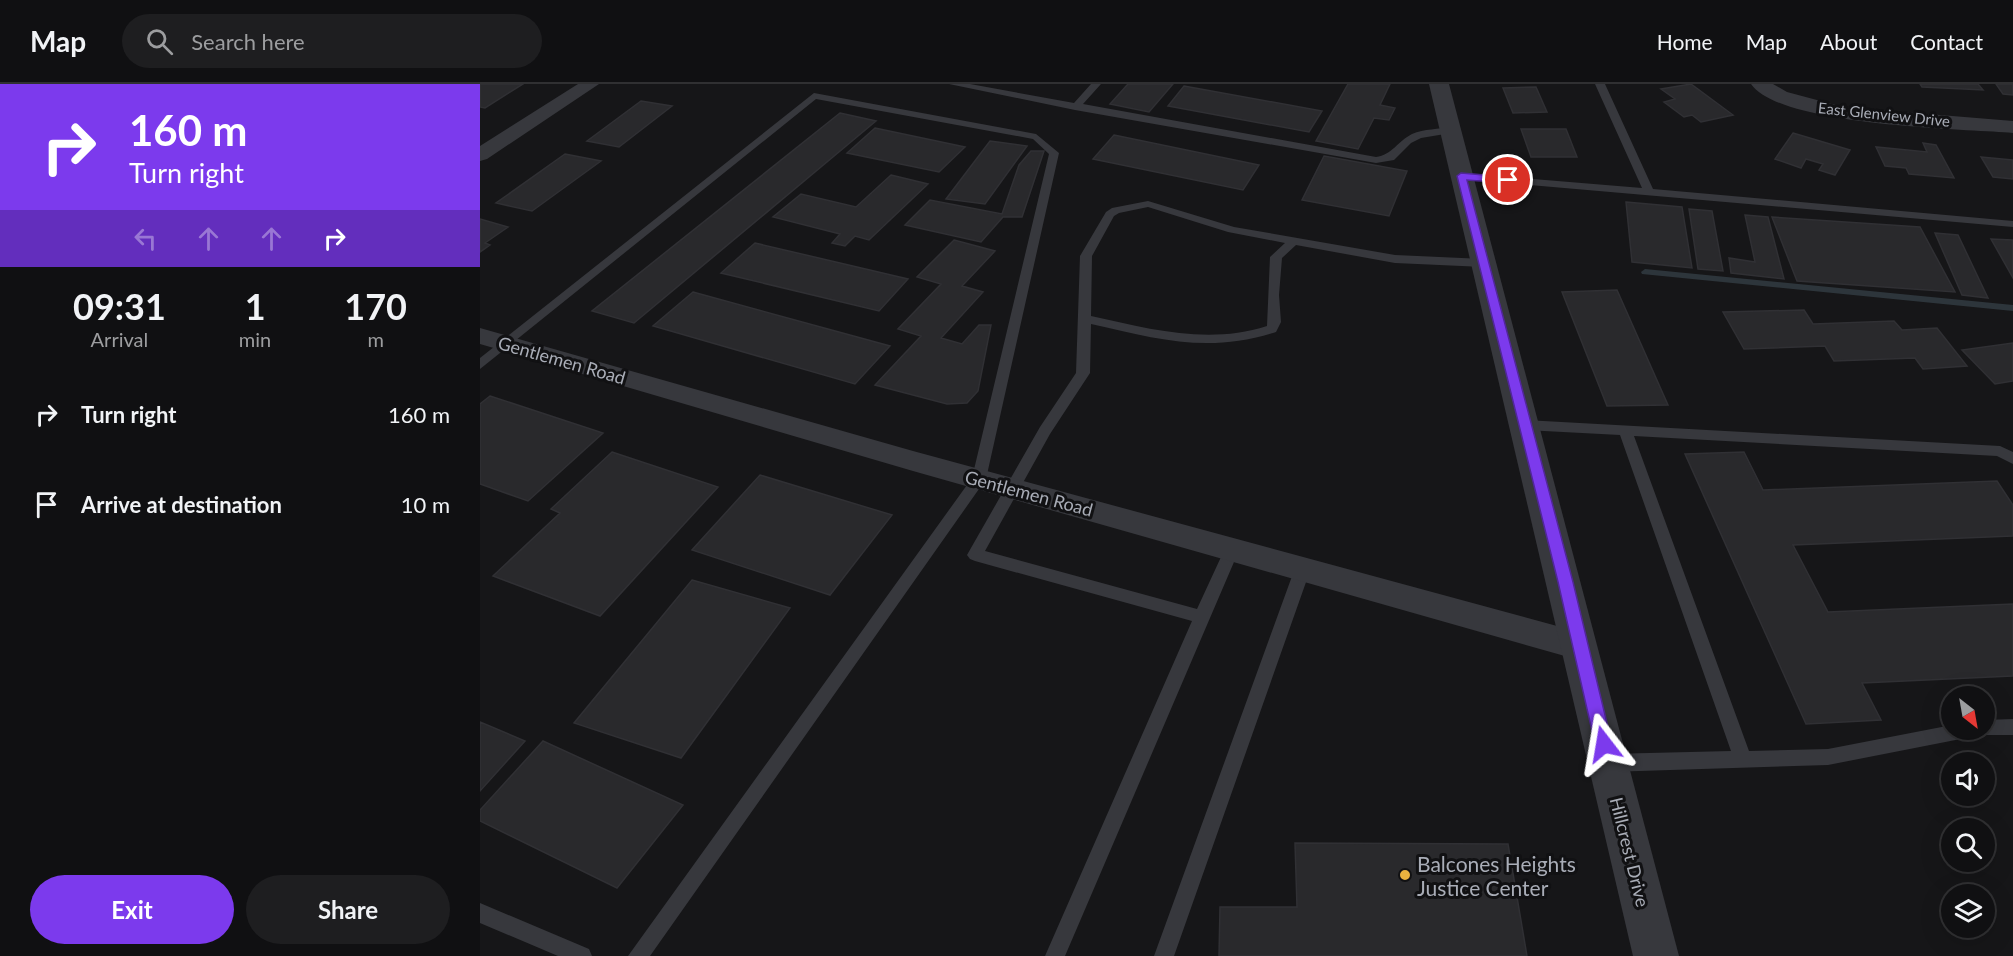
<!DOCTYPE html>
<style>
body{margin:0;font-family:Lato,sans-serif;background:#1e1e20;color:#f1f3f6;height:100vh;display:flex;flex-direction:column;font-size:22px;white-space:nowrap}
*{box-sizing:border-box;margin:0}
p{font-size:20px;color:#9c9d9f}
.icon{flex:none;width:33px;height:33px;fill:none;stroke:currentColor;stroke-width:2;stroke-linecap:round;stroke-linejoin:round}
.map{position:relative;flex:1;overflow:hidden}
.details{display:flex;flex-direction:column;background:#101012;width:480px}
.details>*{flex:none}
.hud{background:#7c3aed;color:#fff;overflow:hidden}
.needle{width:39px;rotate:149deg}
.controls{position:absolute;left:1461px;top:602px;display:grid;gap:12px}
.controls a{display:grid;place-items:center;width:54px;height:54px;border-radius:50%;background:#101012;box-shadow:0 6px 24px #0002,0 0 0 2px #303032;font-size:30px}
.pin{position:absolute;display:grid;place-items:center;width:51px;height:51px;color:#fff;margin:-26px;border:3px solid #fff;border-radius:50%;box-shadow:0 2px 6px #0007}
.me{position:absolute;width:66px;margin:-33px;rotate:346deg;stroke-linejoin:round;filter:drop-shadow(0 0 4px #0008)}
.turn{display:flex;align-items:center;gap:21px;height:126px;padding:0 30px;font-size:27px}
.turn .icon{width:78px;height:78px;stroke-width:2.5}
.turn b{display:block;font-size:42px;line-height:51px}
.lanes{display:flex;align-items:center;height:57px;padding:0 30px;background:#0003;justify-content:center;gap:30px;direction:ltr}
.lanes .off{opacity:.35}
.eta{display:flex;justify-content:space-evenly;align-items:center;height:102px;text-align:center}
.eta b{font-size:36px;font-weight:700;line-height:42px}
.action{display:flex;gap:12px;margin-top:auto;padding:12px 30px}
.action a{flex:1;height:69px;border-radius:36px;background:#7c3aed;color:#fff;font-size:24px;font-weight:700;line-height:69px;text-align:center}
.action a+a{background:#1e1e20;color:#f1f3f6}
ul{padding:0;list-style:none}
li{display:flex;align-items:center;gap:18px;height:90px;padding:0 30px}
li div{flex:1}
li b{display:block;font-size:22px}
li em{font-style:normal}
header{display:flex;align-items:center;gap:36px;box-sizing:border-box;height:84px;padding:0 30px;background:#101012;border-bottom:2px solid #303032}
header strong{font-size:28px}
nav{display:flex;gap:33px;margin-inline-start:auto;font-size:21px}
.search{width:420px;height:54px;background:#1e1e20;display:flex;align-items:center;gap:15px;box-sizing:border-box;padding:0 21px;border-radius:33px;color:#9c9d9f;font-size:22px}
main{display:flex;flex:1;min-height:0}
.map>svg:first-child{display:block}
</style>
<header>
<strong>Map</strong>
<div class="search"><svg class="icon" aria-label="search" viewBox="0 0 24 24"><circle cx="10" cy="10" r="6"/><path d="M15 15l6 6"/></svg>Search here</div>
<nav><a>Home</a><a>Map</a><a>About</a><a>Contact</a></nav>
</header>
<main>
<section class="details">
<div class="hud">
<div class="turn"><svg class="icon" aria-label="right" viewBox="0 0 24 24"><path d="M7 20v-9h11M14 6l5 5-5 5"/></svg><div><b>160 m</b>Turn right</div></div>
<div class="lanes"><svg class="icon off" aria-label="left" viewBox="0 0 24 24"><path d="M17 20v-9H6M10 6l-5 5 5 5"/></svg><svg class="icon off" aria-label="ahead" viewBox="0 0 24 24"><path d="M12 20V5M6 11l6-6 6 6"/></svg><svg class="icon off" aria-label="ahead" viewBox="0 0 24 24"><path d="M12 20V5M6 11l6-6 6 6"/></svg><svg class="icon" aria-label="right" viewBox="0 0 24 24"><path d="M7 20v-9h11M14 6l5 5-5 5"/></svg></div>
</div>
<div class="eta">
<div><b>09:31</b><p>Arrival</p></div>
<div><b>1</b><p>min</p></div>
<div><b>170</b><p>m</p></div>
</div>
<ul>
<li><svg class="icon" aria-label="right" viewBox="0 0 24 24"><path d="M7 20v-9h11M14 6l5 5-5 5"/></svg><div><b>Turn right</b></div><em>160 m</em></li>
<li><svg class="icon" aria-label="arrive" viewBox="0 0 24 24"><path d="M6 21V4h12l-3 4 3 4H6"/></svg><div><b>Arrive at destination</b></div><em>10 m</em></li>
</ul>
<div class="action"><a>Exit</a><a>Share</a></div>
</section>
<div class="map">
<svg width="1533" height="872" viewBox="0 0 1533 872">
<rect width="100%" height="100%" fill="#161618"/>
<g fill="none" stroke-linecap="round" stroke-linejoin="round">
<!-- stream -->
<path fill="#2d353b" fill-rule="evenodd" d="M1165,185L1533,221V227L1162,190L1161,188Z"/>
</g>
<!-- building -->
<path fill="#29292c" stroke="#303034" stroke-width="1.5" d="M0,0H43L5,24L0,23Z
M648,0H693L669,28L630,20Z
M868,0H910L900,21L915,24L909,36L894,34L878,65L836,57Z
M1211,0L1253,31L1221,38L1212,31L1204,33L1184,18L1195,15L1181,5Z
M1440,0H1498L1503,6L1442,3Z
M1516,0H1533V11L1523,10Z
M704,2L842,27L829,48L688,22Z
M1056,3L1067,28L1033,29L1023,4Z
M161,17L192,22L139,63L107,57Z
M360,29L396,37L154,239L112,227Z
M395,44L485,63L459,88L367,69Z
M1041,45H1086L1097,73H1051Z
M1313,49L1370,66L1355,91L1339,86L1343,80L1326,75L1321,84L1295,75Z
M634,51L779,81L763,106L613,75Z
M510,57L547,62L505,120L466,115Z
M1443,59L1456,61L1474,94L1429,90L1426,84L1405,82L1396,63L1447,68Z
M551,67H564L542,133H523L501,158L425,141L450,116L522,130L539,81Z
M85,70L121,77L52,127L16,119Z
M844,72L927,87L909,132L822,116Z
M1501,73L1533,76V95L1513,93Z
M411,91L448,100L389,156L375,152L365,162L352,159L360,150L293,133L321,110L376,123Z
M1146,118L1202,123L1212,184L1152,178Z
M1209,125L1232,127L1243,187L1218,185Z
M1265,131L1288,133L1304,195L1251,189L1249,174L1275,178Z
M1292,133L1440,143L1475,208L1317,197Z
M0,135L28,143L5,159L10,161L0,168Z
M1455,149L1478,151L1508,214L1482,211Z
M1511,155L1533,156V194Z
M474,156L515,167L482,202L503,208L461,254L482,260L499,241H511L498,307L487,319L467,320L395,301L441,252L418,245L461,200L437,193Z
M275,159L428,195L399,227L241,189Z
M1137,206L1188,321L1127,322L1082,208Z
M213,208L410,262L375,300L173,242Z
M1324,226L1333,240L1414,237L1422,246L1457,244L1487,282L1443,285L1435,274L1354,277L1345,262L1264,265L1243,228Z
M1533,259V297L1515,300L1482,266Z
M10,312L123,349L48,417L0,400V320Z
M132,368L238,403L120,532L13,492L80,429L71,425Z
M1264,368L1283,406L1517,397L1533,421V452L1313,461L1348,528L1533,520V592L1382,599L1401,636L1326,640L1205,370Z
M280,391L412,431L350,511L212,466Z
M212,496L310,524L201,674L94,639Z
M0,638L45,657L0,707Z
M63,657L203,721L137,804L0,737V726Z
M815,759L1028,760L1047,872H739L740,823H817Z"/>
<g fill="none" stroke-linecap="round" stroke-linejoin="round">
<!-- service -->
<path fill="#37383d" fill-rule="evenodd" d="M469,0H490L594,19L611,0H621L603,20L896,73C912,71 918,57 932,50C944,45 959,45 971,43L976,46L971,49L941,54L931,59L914,76L896,79L595,26Z
M1115,0H1125L1173,105L1533,137V143L981,95L976,92L981,89L1162,104Z
M334,9L556,50L579,69L506,395L170,872H148L492,394L569,70L553,55L336,15L0,285V274Z
M668,117L754,143L915,171L1004,175L1010,179L1004,183L915,179L816,161L802,174L799,211L801,238L796,248C728,270 678,255 611,240L610,289L570,350L505,467L717,525L747,460H757L760,464L585,872H565L712,537L495,477L490,475L487,471L560,343L596,289L600,172L626,128L632,124ZM668,123L748,148L805,159L790,173L787,242C728,261 670,245 611,232L612,172L634,132L639,129Z
M1045,336L1520,362L1533,368V380L1517,372L1154,352L1269,667L1348,665L1472,641V645H1504V636L1533,635V651H1501L1348,681L1128,688L1122,685L1119,679L1122,673L1128,670L1251,667L1140,351L1045,346L1038,341Z
M823,478L829,479L831,484L694,872H674L815,484L817,479Z
M0,819L109,865L112,872H78L0,839Z"/>
<!-- minor -->
<path fill="#37383d" fill-rule="evenodd" d="M98,0H119L7,75L0,77V62Z
M1271,0H1293L1307,8L1363,23L1533,37V49C1482,45 1300,42 1271,0Z
M0,244L433,367L1099,548L1110,552L1115,562L1110,572L1099,576L433,387L0,260Z"/>
<!-- tertiary -->
<path fill="#37383d" fill-rule="evenodd" d="M949,0H969L1199,872H1153Z"/>
</g>
<!-- route -->
<path fill="#7c3aed" stroke="#51269a" stroke-width="1.5" d="M981,89L1028,93L1033,96L1028,99L987,96L1093,498L1132,660L1129,665L1124,667L1118,665L1115,660L1078,498L977,92Z"/>
<!-- markers -->
<circle fill="#e8b23f" stroke="#111113" stroke-width="2" cx="925" cy="791" r="6"/>
<g text-anchor="middle" dominant-baseline="central" stroke-width="6" stroke-linejoin="round" paint-order="stroke">
<!-- far-street labels -->
<g font-size="15" fill="#a9adb7" stroke="#111113">
<text transform="translate(1404 30) rotate(6)">East Glenview Drive</text>
</g>
<!-- street labels -->
<g font-size="18" fill="#a9adb7" stroke="#111113">
<text transform="translate(82 276) rotate(16)">Gentlemen Road</text>
<text transform="translate(549 409) rotate(15)">Gentlemen Road</text>
<text transform="translate(1150 768) rotate(76)">Hillcrest Drive</text>
</g>
<!-- near-poi labels -->
<g font-size="21" fill="#a9adb7" stroke="#111113" text-anchor="start">
<text x="937" y="779">Balcones Heights<tspan x="937" dy="24">Justice Center</tspan></text>
</g>
</g>
</svg>
<div class="controls">
<a><svg class="needle" viewBox="-14 -14 28 28"><path d="M0-13l5 13h-10z" fill="#e53935"/><path d="M0 13l5-13h-10z" fill="#9c9d9f"/></svg></a>
<a><svg class="icon" aria-label="sound" viewBox="0 0 24 24"><path d="M4 9h4l5-4v14l-5-4H4zM17 9q2 3 0 6"/></svg></a>
<a><svg class="icon" aria-label="search" viewBox="0 0 24 24"><circle cx="10" cy="10" r="6"/><path d="M15 15l6 6"/></svg></a>
<a><svg class="icon" aria-label="layers" viewBox="0 0 24 24"><path d="M12 4l9 5-9 5-9-5zM3 14l9 5 9-5"/></svg></a>
</div>
<div class="pin" style="left:1028px;top:96px;background:#d93025"><svg class="icon" aria-label="arrive" viewBox="0 0 24 24"><path d="M6 21V4h12l-3 4 3 4H6"/></svg></div>
<svg class="me" style="left:1124px;top:660px" viewBox="-20 -20 40 40"><path d="M0-17L14 15 0 8-14 15z" fill="#7c3aed" stroke="#fff" stroke-width="4"/></svg>
</div>
</main>
